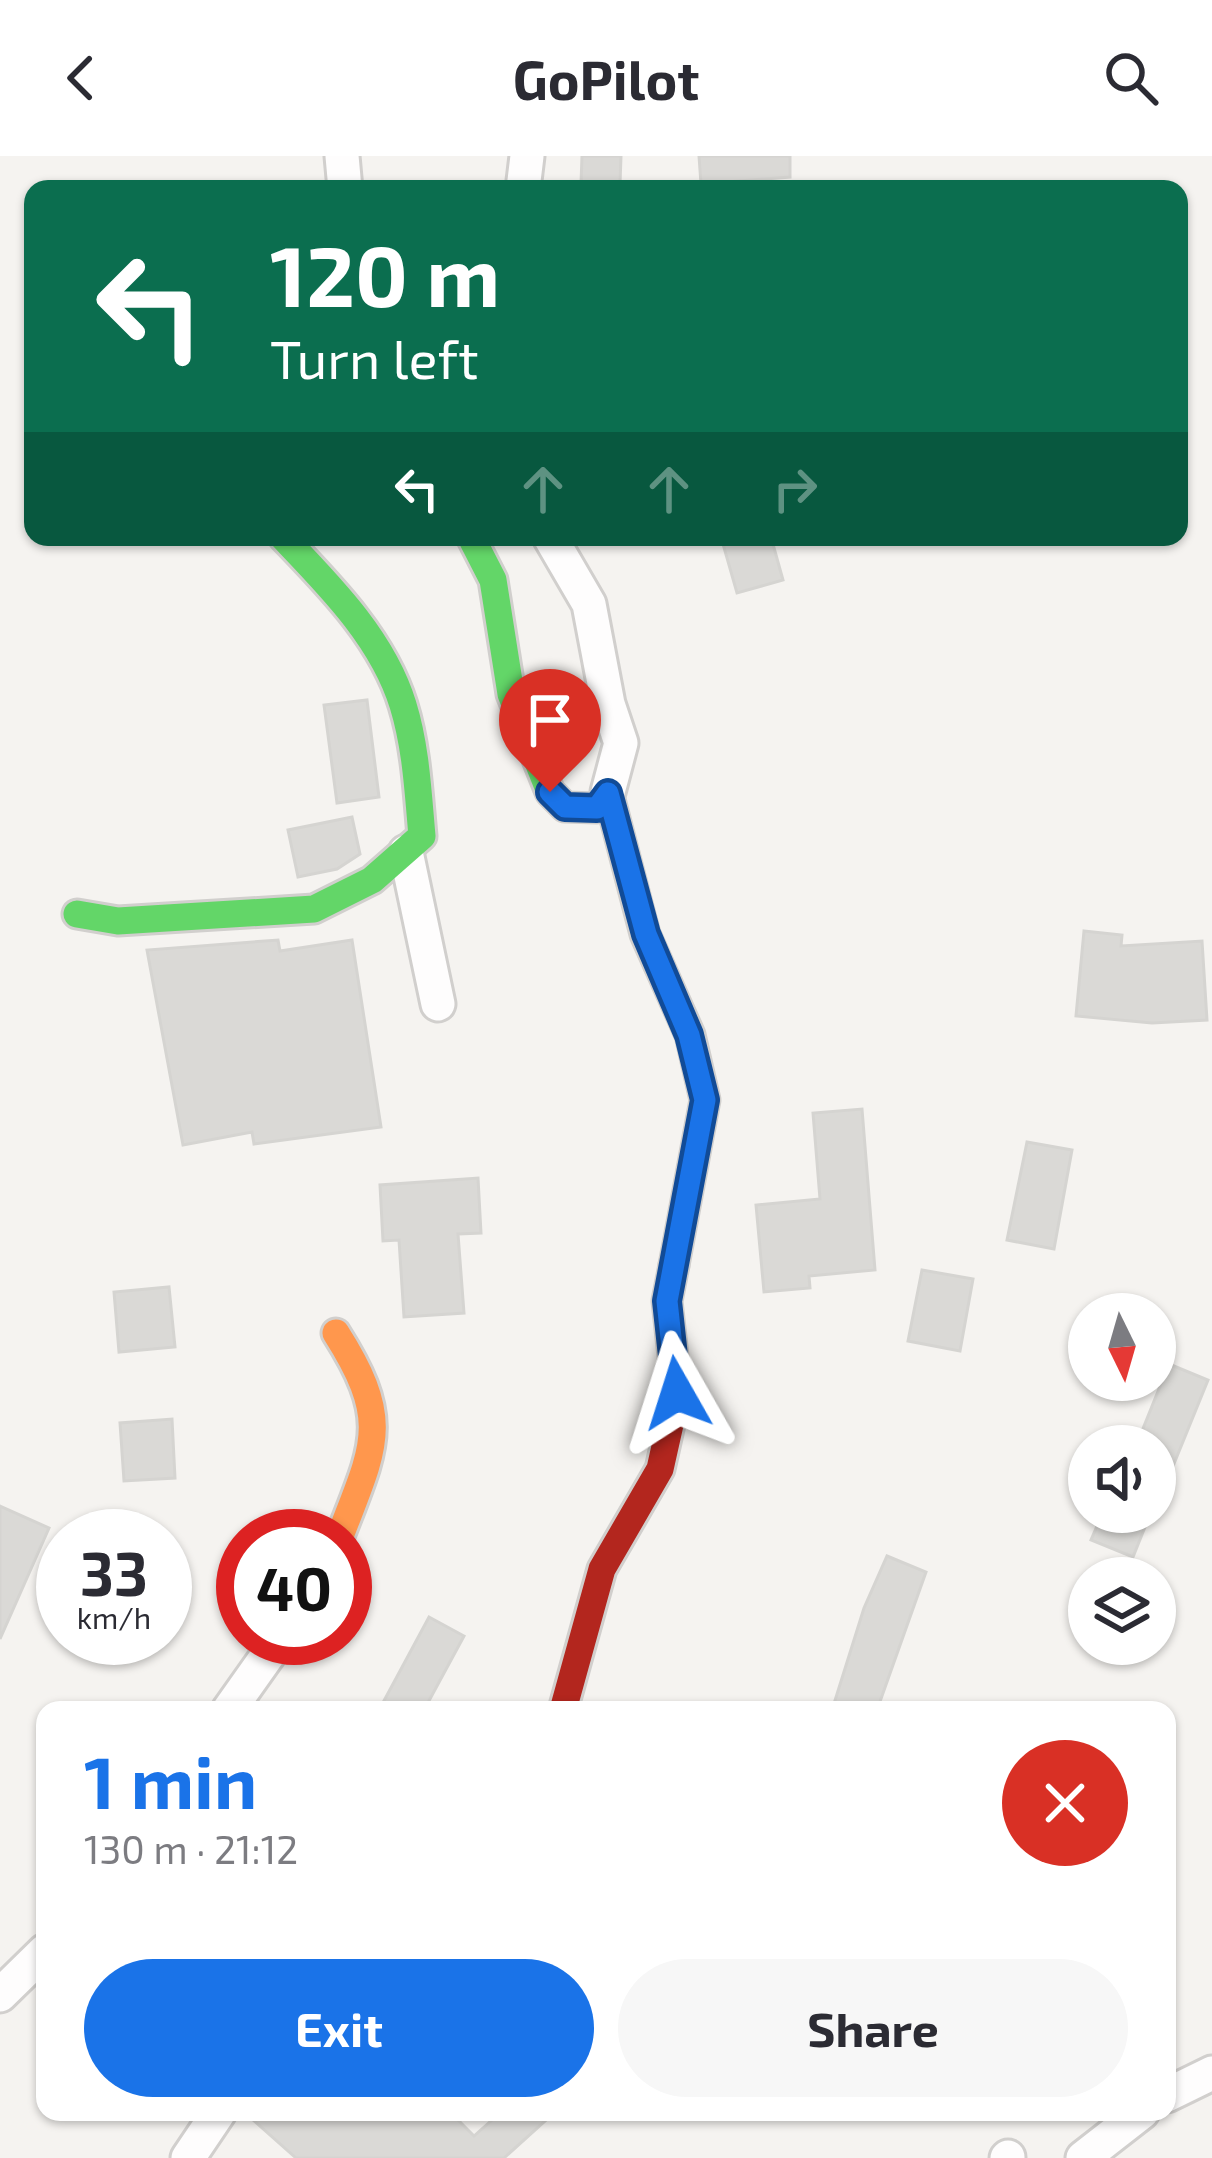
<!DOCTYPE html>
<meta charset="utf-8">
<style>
body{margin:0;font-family:"Exo 2",sans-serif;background:#f7f7f7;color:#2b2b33;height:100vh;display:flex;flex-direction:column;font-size:45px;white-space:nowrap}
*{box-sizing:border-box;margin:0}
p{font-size:39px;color:#7c7c81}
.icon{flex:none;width:66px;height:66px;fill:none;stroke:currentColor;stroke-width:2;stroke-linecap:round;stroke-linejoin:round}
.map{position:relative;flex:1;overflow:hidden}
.details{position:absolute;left:36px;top:1545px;width:1140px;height:420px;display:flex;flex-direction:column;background:#fff;border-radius:24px;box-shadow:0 3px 9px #0004}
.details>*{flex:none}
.banner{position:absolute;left:24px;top:24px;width:1164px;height:366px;border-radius:24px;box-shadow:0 3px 9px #0004;background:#0b6e4f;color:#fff;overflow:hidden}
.needle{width:78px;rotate:175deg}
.controls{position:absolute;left:1068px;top:1137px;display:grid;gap:24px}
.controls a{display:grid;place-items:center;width:108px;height:108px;border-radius:50%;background:#fff;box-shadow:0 3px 9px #0004;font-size:60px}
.speed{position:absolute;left:36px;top:1353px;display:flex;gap:24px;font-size:60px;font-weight:700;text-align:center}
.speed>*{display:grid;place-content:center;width:156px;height:156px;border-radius:50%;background:#fff;box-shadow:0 3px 9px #0004;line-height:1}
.speed small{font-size:30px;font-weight:400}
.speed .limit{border:18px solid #d22;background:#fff;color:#111}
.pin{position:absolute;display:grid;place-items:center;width:102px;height:102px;color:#fff;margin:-123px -51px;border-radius:50% 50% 50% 0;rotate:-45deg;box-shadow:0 0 12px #0007}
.pin .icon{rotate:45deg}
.me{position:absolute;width:132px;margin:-66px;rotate:354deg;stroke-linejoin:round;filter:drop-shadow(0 0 9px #0008)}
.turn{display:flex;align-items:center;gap:42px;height:252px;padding:0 48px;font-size:54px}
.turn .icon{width:156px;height:156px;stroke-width:2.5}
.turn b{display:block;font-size:84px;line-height:102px}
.lanes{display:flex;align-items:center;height:114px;padding:0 48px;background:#0003;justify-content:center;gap:60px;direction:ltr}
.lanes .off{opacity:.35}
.round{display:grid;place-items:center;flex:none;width:126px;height:126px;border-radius:63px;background:#f7f7f7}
.headline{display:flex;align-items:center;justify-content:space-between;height:204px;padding:0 48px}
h1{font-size:72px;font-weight:700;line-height:90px;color:#1a73e8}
.cta{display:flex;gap:24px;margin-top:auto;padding:24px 48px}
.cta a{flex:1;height:138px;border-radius:72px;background:#1a73e8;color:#fff;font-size:48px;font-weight:700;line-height:138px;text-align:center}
.cta a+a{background:#f7f7f7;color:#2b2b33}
header{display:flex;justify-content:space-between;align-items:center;height:156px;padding:0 48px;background:#fff;font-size:54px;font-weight:700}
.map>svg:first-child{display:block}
</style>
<header><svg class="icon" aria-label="back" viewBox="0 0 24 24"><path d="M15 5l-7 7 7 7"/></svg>GoPilot<svg class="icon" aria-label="search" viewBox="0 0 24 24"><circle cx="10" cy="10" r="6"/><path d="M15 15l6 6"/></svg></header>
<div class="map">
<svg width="1212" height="2002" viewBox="0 0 1212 2002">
<rect width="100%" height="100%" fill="#f5f3f0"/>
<!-- building -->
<path fill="#dad9d6" stroke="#d5d4d1" stroke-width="3" d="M582,0H621L620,28H581Z
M699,0H790V21L701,28Z
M721,381H771L783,424L737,437Z
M367,544L379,641L337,647L324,549Z
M352,661L360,698L337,713L298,721L288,674Z
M1084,775L1122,779L1121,790L1202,785L1207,864L1152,867L1076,860Z
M278,784L280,795L352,784L381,971L254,988L252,976L183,989L147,794Z
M862,953L875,1114L809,1120L810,1132L764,1136L756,1049L820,1043L813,957Z
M1027,986L1072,994L1054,1093L1007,1084Z
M478,1022L481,1077L458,1078L464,1157L404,1161L399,1084L383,1085L380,1029Z
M922,1114L973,1123L960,1195L908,1185Z
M169,1131L175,1191L119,1196L114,1136Z
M1169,1208L1208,1224L1156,1352L1155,1290H1136Z
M172,1263L175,1322L124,1325L120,1267Z
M0,1350L49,1372L0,1483Z
M1103,1356H1151L1133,1401L1091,1384Z
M887,1400L926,1416L877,1554H832L864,1452Z
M429,1461L464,1480L424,1554H379Z
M244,1956H450L474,1980L501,1956H555L504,2002H296Z"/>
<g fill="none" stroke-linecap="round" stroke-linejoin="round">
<!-- street casing -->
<g stroke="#d1cfcd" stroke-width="39">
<path id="street" d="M342,0L345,33
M523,33L527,0
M550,381L589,448L608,548L621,587L608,636
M406,696L438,848
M229,1554L280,1482
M0,1839L45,1795
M1167,1939L1212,1917
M188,2002L219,1956
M1007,2002L1008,2001
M1083,2002L1142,1956"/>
</g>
<!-- fast casing -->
<g stroke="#d1cfcd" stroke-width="33">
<path id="fast" d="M471,381L493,424L511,538L550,636L565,651L597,652L608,636L645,778L690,879L705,944L674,1109
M77,758L118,765L314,753L372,724L422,680C418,636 416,591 403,549C383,483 329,429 283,381"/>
</g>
<!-- slow casing -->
<g stroke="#d1cfcd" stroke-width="33">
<path id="slow" d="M336,1177C392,1265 375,1289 340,1380"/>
</g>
<!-- jam casing -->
<g stroke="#d1cfcd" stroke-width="33">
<path id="jam" d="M563,1554L602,1413L660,1313L677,1237L667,1145L674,1109"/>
</g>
<!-- street -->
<use href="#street" stroke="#fefdfd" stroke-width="33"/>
<!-- fast -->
<use href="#fast" stroke="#63d668" stroke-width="27"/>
<!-- slow -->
<use href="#slow" stroke="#ff974d" stroke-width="27"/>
<!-- jam -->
<use href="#jam" stroke="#b3261e" stroke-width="27"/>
</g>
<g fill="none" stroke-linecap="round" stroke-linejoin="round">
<!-- route casing -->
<g stroke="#114b97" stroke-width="30">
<path id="route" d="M550,636L565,651L597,652L608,637L646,778L689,879L705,944L667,1145L677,1237"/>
</g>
<!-- route -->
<use href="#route" stroke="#1a73e8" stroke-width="21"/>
</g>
</svg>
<div class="controls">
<a><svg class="needle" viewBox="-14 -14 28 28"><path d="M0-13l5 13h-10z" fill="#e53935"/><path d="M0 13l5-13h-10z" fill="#7c7c81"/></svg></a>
<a><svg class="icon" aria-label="sound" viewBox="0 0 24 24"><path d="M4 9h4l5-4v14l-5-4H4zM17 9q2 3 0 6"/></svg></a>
<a><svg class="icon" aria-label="layers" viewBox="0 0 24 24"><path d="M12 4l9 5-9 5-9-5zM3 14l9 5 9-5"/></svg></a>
</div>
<div class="speed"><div>33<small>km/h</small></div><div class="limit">40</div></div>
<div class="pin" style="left:550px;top:636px;background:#d93025"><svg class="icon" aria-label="arrive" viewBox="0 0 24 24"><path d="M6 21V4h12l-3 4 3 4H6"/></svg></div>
<svg class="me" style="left:677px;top:1237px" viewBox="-20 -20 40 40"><path d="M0-17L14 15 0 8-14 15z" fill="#1a73e8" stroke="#fff" stroke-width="4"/></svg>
<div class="banner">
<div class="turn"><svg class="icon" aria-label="left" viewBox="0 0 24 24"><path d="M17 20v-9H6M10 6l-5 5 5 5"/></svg><div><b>120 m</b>Turn left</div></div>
<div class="lanes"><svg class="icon" aria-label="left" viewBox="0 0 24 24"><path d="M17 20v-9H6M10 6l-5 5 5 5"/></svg><svg class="icon off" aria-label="ahead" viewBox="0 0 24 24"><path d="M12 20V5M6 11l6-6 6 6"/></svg><svg class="icon off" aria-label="ahead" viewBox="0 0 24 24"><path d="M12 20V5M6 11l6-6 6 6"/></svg><svg class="icon off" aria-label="right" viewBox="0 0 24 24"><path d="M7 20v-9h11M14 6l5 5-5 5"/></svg></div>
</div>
<section class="details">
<div class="headline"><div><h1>1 min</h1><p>130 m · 21:12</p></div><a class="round" style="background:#d93025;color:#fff"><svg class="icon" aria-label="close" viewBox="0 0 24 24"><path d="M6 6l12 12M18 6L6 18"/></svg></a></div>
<div class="cta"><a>Exit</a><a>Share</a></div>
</section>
</div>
